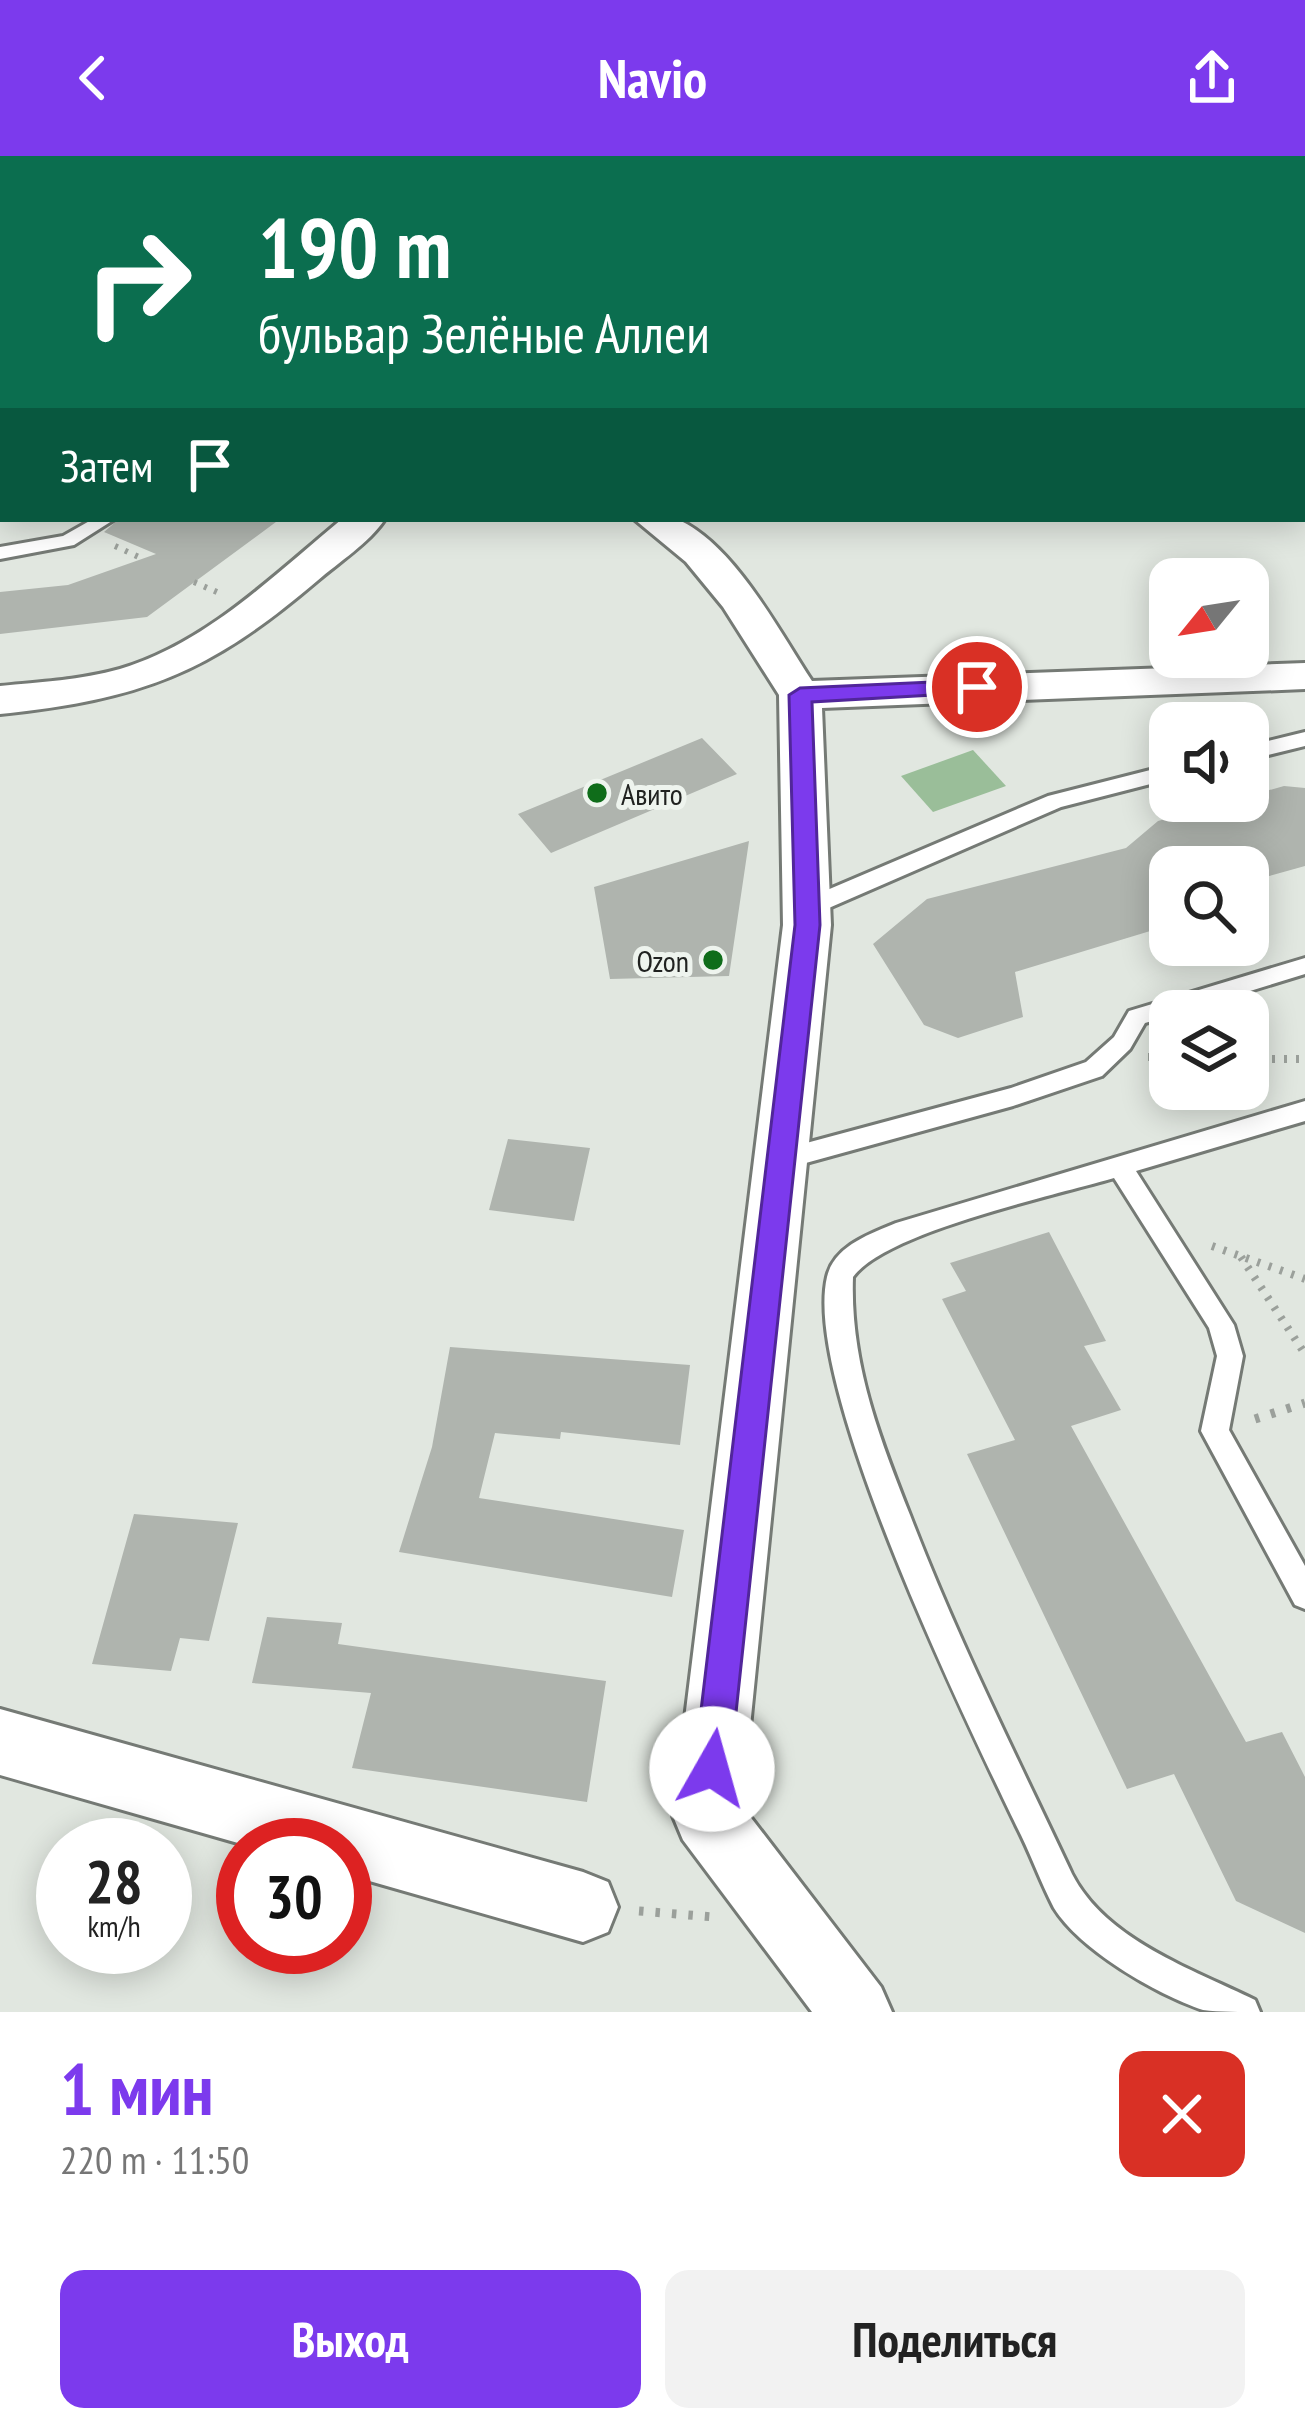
<!DOCTYPE html>
<html lang="ru">
<meta charset="utf-8">
<style>
body{margin:0;font-family:"PT Sans Narrow",sans-serif;background:#f2f2f2;color:#222;height:100vh;display:flex;flex-direction:column;font-size:45px;white-space:nowrap}
*{box-sizing:border-box;margin:0}
p{font-size:39px;color:#767676}
.icon{flex:none;width:66px;height:66px;fill:none;stroke:currentColor;stroke-width:2;stroke-linecap:round;stroke-linejoin:round}
.map{position:relative;height:1856px;overflow:hidden}
.sheet{display:flex;flex-direction:column;background:#fff;flex:1}
.sheet>*{flex:none}
.banner{position:absolute;left:0px;top:0px;width:1305px;height:366px;box-shadow:0 6px 30px #0003;background:#0b6e4f;color:#fff;overflow:hidden}
.needle{width:78px;rotate:240deg}
.controls{position:absolute;left:1149px;top:402px;display:grid;gap:24px}
.controls a{display:grid;place-items:center;width:120px;height:120px;border-radius:24px;background:#fff;box-shadow:0 6px 30px #0003;font-size:60px}
.speed{position:absolute;left:36px;top:1662px;display:flex;gap:24px;font-size:60px;font-weight:700;text-align:center}
.speed>*{display:grid;place-content:center;width:156px;height:156px;border-radius:50%;background:#fff;box-shadow:0 6px 30px #0003;line-height:1}
.speed small{font-size:30px;font-weight:400}
.speed .limit{border:18px solid #d22;background:#fff;color:#111}
.pin{position:absolute;display:grid;place-items:center;width:102px;height:102px;color:#fff;margin:-51px;border:6px solid #fff;border-radius:50%;box-shadow:0 3px 12px #0007}
.me{position:absolute;width:132px;margin:-66px;rotate:7deg;stroke-linejoin:round;filter:drop-shadow(0 0 9px #0008)}
.turn{display:flex;align-items:center;gap:42px;height:252px;padding:0 60px;font-size:54px}
.turn .icon{width:156px;height:156px;stroke-width:2.5}
.turn b{display:block;font-size:84px;line-height:102px}
.then{display:flex;align-items:center;height:114px;padding:0 60px;background:#0003;gap:24px;font-size:45px}
.round{display:grid;place-items:center;flex:none;width:126px;height:126px;border-radius:24px;background:#f2f2f2}
.overview{display:flex;align-items:center;justify-content:space-between;height:204px;padding:0 60px}
h1{font-size:72px;font-weight:600;line-height:90px;color:#7c3aed}
.primary-button{display:flex;gap:24px;margin-top:auto;padding:24px 60px}
.primary-button a{flex:1;height:138px;border-radius:24px;background:#7c3aed;color:#fff;font-size:48px;font-weight:600;line-height:138px;text-align:center}
.primary-button a+a{background:#f2f2f2;color:#222}
header{display:flex;justify-content:space-between;align-items:center;height:156px;padding:0 60px;background:#7c3aed;color:#fff;font-size:54px;font-weight:600}
.map>svg:first-child{display:block}
</style>
<header><svg class="icon" aria-label="back" viewBox="0 0 24 24"><path d="M15 5l-7 7 7 7"/></svg>Navio<svg class="icon" aria-label="share" viewBox="0 0 24 24"><path d="M12 15V3M7 8l5-5 5 5M5 13v7h14v-7"/></svg></header>
<div class="map">
<svg width="1305" height="1856" viewBox="0 0 1305 1856">
<rect width="100%" height="100%" fill="#e1e7e0"/>
<!-- green -->
<path fill="#9abe99" d="M973,594L1006,630L933,656L901,620Z"/>
<!-- building -->
<path fill="#afb4ae" d="M119,363H280L147,461L0,478V436L68,429L156,398L104,376Z
M702,582L737,618L551,697L518,658Z
M1284,630L1305,632V710L1248,726V711H1170V769L1015,816L1023,861L958,882L924,869L873,788L927,743L1126,692L1158,665L1231,645H1248V640Z
M749,685L729,820L610,823L594,731Z
M508,983L590,992L574,1065L489,1054Z
M1049,1076L1106,1185L1084,1190L1121,1254L1071,1270L1246,1586L1282,1576L1305,1621V1777L1236,1745L1174,1618L1127,1633L967,1298L1015,1284L942,1143L966,1135L950,1107Z
M450,1191L690,1209L680,1289L561,1276L560,1283L495,1277L479,1342L684,1374L672,1441L399,1396L432,1291Z
M134,1358L238,1367L209,1485L180,1482L171,1515L92,1508Z
M267,1461L342,1467L338,1488L606,1525L587,1646L352,1612L371,1537L252,1527Z"/>
<g fill="none" stroke-linecap="round" stroke-linejoin="round">
<!-- service casing -->
<g stroke="#757a75" stroke-width="6">
<path id="service" d="M3,223V233L0,234V224Z
M0,243L3,244V254L0,253Z
M93,363H115L74,389L0,403V391L63,380Z
M1305,576V590L1248,604V590Z
M1170,609V623L1061,651L815,758H799L796,752L799,746L1048,640Z
M1305,802V818L1185,855H1170V860L1145,867L1130,893L1102,920L1013,950L784,1013L775,1010L772,1003L775,996L784,993L1011,932L1086,906L1114,881L1129,855Z
M1305,945V965L1136,1015L1234,1169L1243,1200L1229,1274L1305,1410V1453L1295,1449L1201,1275L1217,1200L1209,1172L1114,1022C1056,1039 885,1076 853,1121C850,1206 879,1281 910,1359C957,1482 1016,1599 1072,1718C1106,1784 1192,1813 1255,1844L1260,1856C1242,1856 1219,1856 1203,1854C1156,1838 1080,1794 1054,1752C1040,1725 1030,1696 1016,1669C965,1563 802,1228 827,1121C834,1090 870,1078 896,1067Z"/>
</g>
<!-- minor casing -->
<g stroke="#757a75" stroke-width="6">
<path id="minor" d="M1044,0H1082L1084,3H1046Z
M1302,63L1305,64V84L1302,83Z
M0,88L3,89V110L0,109Z
M342,363H385C369,387 339,406 317,425C208,518 141,543 0,558V530C40,526 81,524 120,513C207,487 274,419 342,363Z
M634,363C648,363 668,359 681,365C736,392 779,475 812,525L1305,507V533L822,552L831,769L742,1650L881,1831L892,1856H812L683,1684L673,1660L783,769L779,539L723,451L686,406Z
M0,1553L583,1716L608,1726L618,1751L608,1776L583,1786L345,1718V1689H245L0,1619Z"/>
</g>
<!-- path-far2 -->
<path stroke="#9ba09b" stroke-width="6" stroke-dasharray="3 8" stroke-linecap="butt" d="M115,390L141,402
M194,426L219,437"/>
<!-- path-far1 -->
<path stroke="#9ba09b" stroke-width="8" stroke-dasharray="3 9" stroke-linecap="butt" d="M1148,901H1170
M1248,903H1305
M1212,1090L1305,1123
M1241,1101L1305,1198"/>
<!-- path -->
<path stroke="#9ba09b" stroke-width="9" stroke-dasharray="4.5 12" stroke-linecap="butt" d="M1255,1263L1305,1247
M639,1755L714,1761"/>
<!-- service -->
<use href="#service" fill="#fff" fill-rule="evenodd"/>
<!-- minor -->
<use href="#minor" fill="#fff" fill-rule="evenodd"/>
</g>
<!-- route -->
<path fill="#7c3aed" stroke="#51269a" stroke-width="3" d="M977,524L989,531L985,536L812,546L820,769L730,1613L725,1626L712,1631L700,1626L694,1613L795,769L789,539L800,532Z"/>
<!-- markers -->
<g fill="#0f6d1a" stroke="#eef4ee" stroke-width="4.5">
<circle cx="597" cy="637" r="12"/>
<circle cx="713" cy="804" r="12"/>
</g>
<g text-anchor="middle" dominant-baseline="central" stroke-width="10" stroke-linejoin="round" paint-order="stroke">
<!-- poi labels -->
<g font-size="30" fill="#202220" stroke="#eef4ee" text-anchor="start">
<text x="621" y="637">Авито</text>
<text x="689" y="804" text-anchor="end">Ozon</text>
</g>
</g>
</svg>
<div class="controls">
<a><svg class="needle" viewBox="-14 -14 28 28"><path d="M0-13l5 13h-10z" fill="#e53935"/><path d="M0 13l5-13h-10z" fill="#767676"/></svg></a>
<a><svg class="icon" aria-label="sound" viewBox="0 0 24 24"><path d="M4 9h4l5-4v14l-5-4H4zM17 9q2 3 0 6"/></svg></a>
<a><svg class="icon" aria-label="search" viewBox="0 0 24 24"><circle cx="10" cy="10" r="6"/><path d="M15 15l6 6"/></svg></a>
<a><svg class="icon" aria-label="layers" viewBox="0 0 24 24"><path d="M12 4l9 5-9 5-9-5zM3 14l9 5 9-5"/></svg></a>
</div>
<div class="speed"><div>28<small>km/h</small></div><div class="limit">30</div></div>
<div class="pin" style="left:977px;top:531px;background:#d93025"><svg class="icon" aria-label="arrive" viewBox="0 0 24 24"><path d="M6 21V4h12l-3 4 3 4H6"/></svg></div>
<svg class="me" style="left:712px;top:1613px" viewBox="-20 -20 40 40"><circle r="19" fill="#fff"/><path d="M0-13L10 11 0 6-10 11z" fill="#7c3aed"/></svg>
<div class="banner">
<div class="turn"><svg class="icon" aria-label="right" viewBox="0 0 24 24"><path d="M7 20v-9h11M14 6l5 5-5 5"/></svg><div><b>190 m</b>бульвар Зелёные Аллеи</div></div>
<div class="then">Затем<svg class="icon" aria-label="arrive" viewBox="0 0 24 24"><path d="M6 21V4h12l-3 4 3 4H6"/></svg></div>
</div>
</div>
<section class="sheet">
<div class="overview"><div><h1>1 мин</h1><p>220 m · 11:50</p></div><a class="round" style="background:#d93025;color:#fff"><svg class="icon" aria-label="close" viewBox="0 0 24 24"><path d="M6 6l12 12M18 6L6 18"/></svg></a></div>
<div class="primary-button"><a>Выход</a><a>Поделиться</a></div>
</section>
